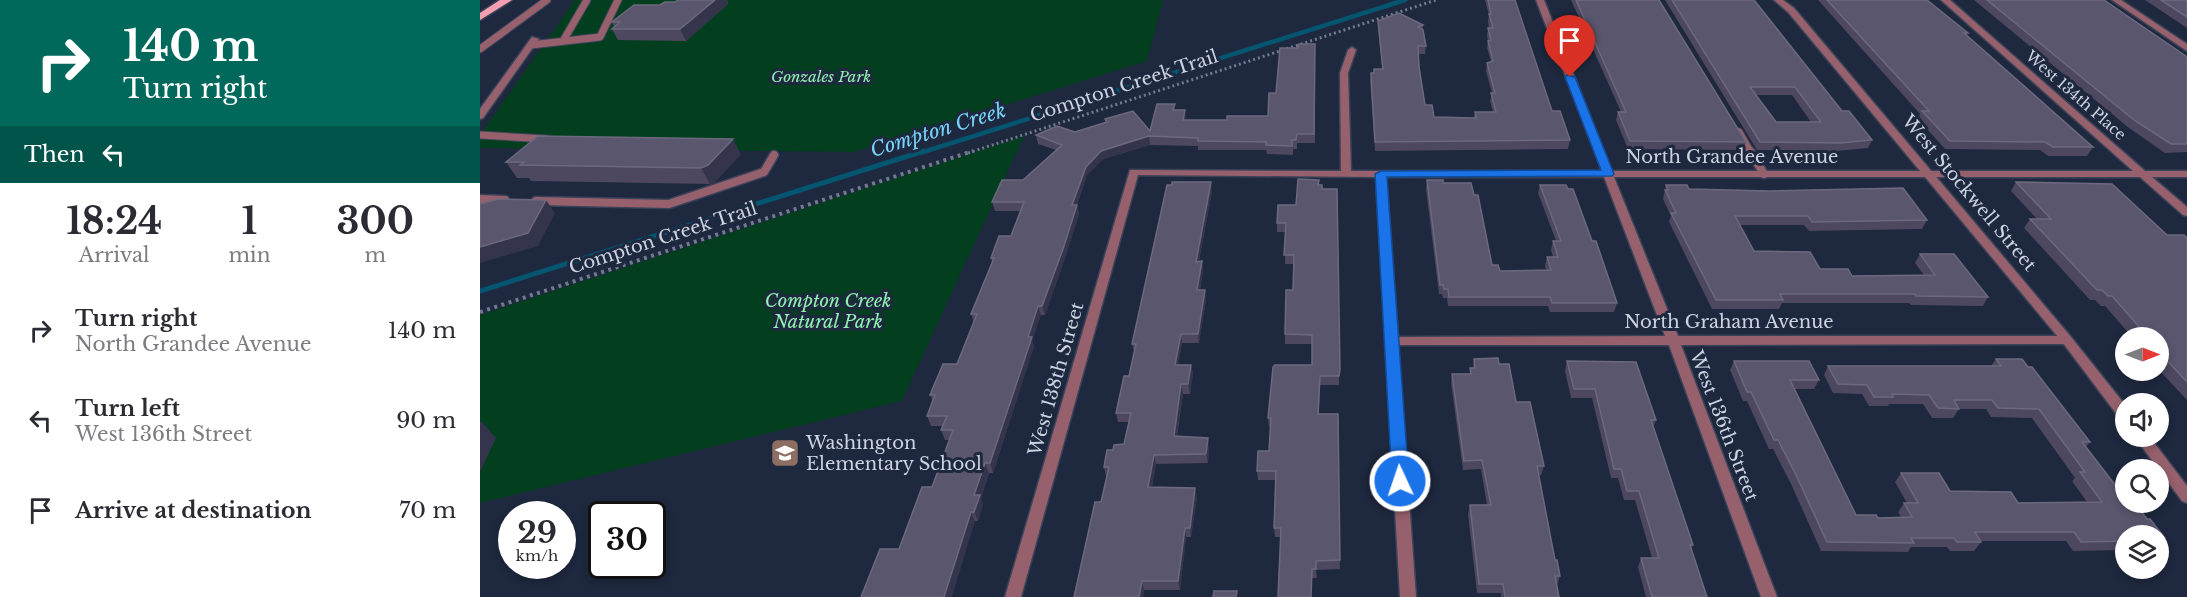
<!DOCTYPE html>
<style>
body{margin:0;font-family:"Libre Baskerville",serif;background:#f7f7f7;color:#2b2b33;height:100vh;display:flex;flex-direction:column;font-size:22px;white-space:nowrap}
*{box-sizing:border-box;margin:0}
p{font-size:20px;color:#7c7c81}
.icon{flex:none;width:33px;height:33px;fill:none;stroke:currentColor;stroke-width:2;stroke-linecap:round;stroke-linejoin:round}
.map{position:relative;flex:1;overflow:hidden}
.panel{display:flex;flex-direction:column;background:#fff;width:480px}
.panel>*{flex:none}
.guide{background:#00695c;color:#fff;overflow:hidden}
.needle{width:39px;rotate:90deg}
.tools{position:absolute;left:1635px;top:327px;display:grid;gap:12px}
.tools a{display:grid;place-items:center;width:54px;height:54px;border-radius:50%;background:#fff;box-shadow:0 3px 9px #0003;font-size:30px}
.speed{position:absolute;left:18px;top:501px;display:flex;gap:12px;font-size:30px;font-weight:700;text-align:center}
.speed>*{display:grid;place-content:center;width:78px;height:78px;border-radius:50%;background:#fff;box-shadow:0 3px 9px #0003;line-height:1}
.speed small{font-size:15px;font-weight:400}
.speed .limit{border:3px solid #111;border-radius:9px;background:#fff;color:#111}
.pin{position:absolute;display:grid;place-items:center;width:51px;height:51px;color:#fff;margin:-62px -26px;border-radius:50% 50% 50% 0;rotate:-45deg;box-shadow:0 0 6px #0007}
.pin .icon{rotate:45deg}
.me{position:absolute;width:66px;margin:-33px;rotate:357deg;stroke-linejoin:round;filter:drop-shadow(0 0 4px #0008)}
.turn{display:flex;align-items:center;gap:21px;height:126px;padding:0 24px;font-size:27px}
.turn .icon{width:78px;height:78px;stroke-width:2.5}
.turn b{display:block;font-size:42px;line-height:51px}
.then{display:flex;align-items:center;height:57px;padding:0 24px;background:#0003;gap:12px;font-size:22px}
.eta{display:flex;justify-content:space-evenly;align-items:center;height:102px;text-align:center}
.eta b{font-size:36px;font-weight:800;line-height:42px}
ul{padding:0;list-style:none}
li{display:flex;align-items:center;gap:18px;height:90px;padding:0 24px}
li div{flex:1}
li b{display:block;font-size:22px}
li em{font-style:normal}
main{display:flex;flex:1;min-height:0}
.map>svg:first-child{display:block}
</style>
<main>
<section class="panel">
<div class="guide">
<div class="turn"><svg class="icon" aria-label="right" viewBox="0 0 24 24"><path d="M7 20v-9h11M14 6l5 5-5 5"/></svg><div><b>140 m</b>Turn right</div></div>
<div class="then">Then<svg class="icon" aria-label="left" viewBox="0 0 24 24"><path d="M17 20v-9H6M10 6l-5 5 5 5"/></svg></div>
</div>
<div class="eta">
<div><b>18:24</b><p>Arrival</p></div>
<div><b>1</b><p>min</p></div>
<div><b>300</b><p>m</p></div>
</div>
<ul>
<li><svg class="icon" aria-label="right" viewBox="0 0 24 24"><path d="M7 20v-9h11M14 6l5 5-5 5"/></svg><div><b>Turn right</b><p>North Grandee Avenue</p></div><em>140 m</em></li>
<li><svg class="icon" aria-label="left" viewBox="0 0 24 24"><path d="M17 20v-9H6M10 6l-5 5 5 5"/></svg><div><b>Turn left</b><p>West 136th Street</p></div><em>90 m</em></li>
<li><svg class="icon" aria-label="arrive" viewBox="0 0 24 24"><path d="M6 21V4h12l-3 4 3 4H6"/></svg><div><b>Arrive at destination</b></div><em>70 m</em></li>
</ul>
</section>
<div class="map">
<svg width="1707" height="597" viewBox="0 0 1707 597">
<rect width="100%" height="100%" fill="#1e283e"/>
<!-- green -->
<path fill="#033e1f" d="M95,0H683L667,61L374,152L0,148V135Z
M544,136L422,401L0,503V315Z"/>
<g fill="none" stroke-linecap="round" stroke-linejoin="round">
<!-- stream-far1 -->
<path stroke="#04556f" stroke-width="4.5" d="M440,153L925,0"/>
<!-- stream -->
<path stroke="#04556f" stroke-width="5" d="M0,291L444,151"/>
<!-- service-far1 casing -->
<g stroke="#3a4358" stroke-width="9">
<path id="service-far1" d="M83,41L107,0
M51,45L120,37L138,0
M0,49L67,0
M1259,132L1271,153
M0,135L66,139"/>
</g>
<!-- service casing -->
<g stroke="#3a4358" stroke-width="11">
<path id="service" d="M1270,151L1284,174
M0,199L25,200
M56,201L189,204L284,172L294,155"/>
</g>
<!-- minor casing -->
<g stroke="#3a4358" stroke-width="3">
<path id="minor" d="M1056,0H1064L1132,171H1653L1461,0H1470L1665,171H1707V177H1672L1707,207V216L1703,215L1660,177H1134L1198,336H1587L1593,340L1587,344L1201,345L1297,597H1281L1189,345H918L936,597H920L896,177L658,175L541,597H525L650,170L861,171L860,73L868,50L872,47L876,50L868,73L871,171H1122ZM906,177H1124L1185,336L918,337Z
M1632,0H1641L1707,44V51Z
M52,37L59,39L3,118L0,119V109Z"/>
</g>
<!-- tertiary casing -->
<g stroke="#3a4358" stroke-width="3">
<path id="tertiary" d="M1294,0H1303L1314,8L1591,337L1646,406V421L1641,420L1583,343L1308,12Z
M1654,436H1669L1707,486V503L1702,501Z"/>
</g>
<!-- primary casing -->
<g stroke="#3a4358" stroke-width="3">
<path id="primary" d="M20,0H32L0,20V13Z"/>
</g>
<!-- path-far1 -->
<path stroke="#727b8d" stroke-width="3" stroke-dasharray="2 3" stroke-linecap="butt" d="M488,153L956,0"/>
<!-- path -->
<path stroke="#727b8d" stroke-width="4" stroke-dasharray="3 4.5" stroke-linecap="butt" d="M0,312L493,151"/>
<!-- service-far1 -->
<use href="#service-far1" stroke="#96606c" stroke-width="7"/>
<!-- service -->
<use href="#service" stroke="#96606c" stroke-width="8"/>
<!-- minor -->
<use href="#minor" fill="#96606c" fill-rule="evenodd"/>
<!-- tertiary -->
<use href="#tertiary" fill="#96606c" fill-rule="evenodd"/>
<!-- primary -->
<use href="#primary" fill="#f89eb2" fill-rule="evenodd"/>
</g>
<!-- wall -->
<path fill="#4d475f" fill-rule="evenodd" d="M198,0H247L248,4L206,41L138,40L132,29L134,27L132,22L180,5L195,2Z
M1005,0H1035L1072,111L1090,140L1088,149L895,151L890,81L891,73H894L902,69L898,29V21L943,25V30L946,46L945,54H938L945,105L954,117L994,118L995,112H1013L1010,101L1012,93L1006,71L1007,63L1011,61L1007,48L1008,41L1007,36L1008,28H1009L1008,22L1009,15Z
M1091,0H1179L1266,142L1263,150L1148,149L1136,120L1138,112H1141Z
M1185,0H1274L1362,111L1392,140L1388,148L1357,151L1277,150ZM1276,95H1312L1331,122H1296Z
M1338,0H1447L1488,33L1487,35L1613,147L1607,156H1568L1560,150L1465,149L1438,119L1440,114Z
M1494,0H1624L1707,57V152L1685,153L1649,128Z
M1665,0H1707V28Z
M835,44V143H817V149H813V155L787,154L786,150H718V146L670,145L623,159L607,175L597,205L599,214L585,258L565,315H561L552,340L554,346L513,473H509L501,498L503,504L498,521H495L419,549L452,487L470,440H465L461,430L463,426H451L447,416L453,401L450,395L477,364L494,323L491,314L512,262L511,258L531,236L541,211H515L512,202L543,180L576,150L558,144L556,135L595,132L625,123V119L670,131L695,110H705V120H747L788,116L796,93L818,48Z
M261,154L236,181L230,184L51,181L49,178H37L26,162Z
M947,180L963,183L994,195L1012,265L1020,271L1066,270L1065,266L1067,257H1073L1071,250L1073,241H1076L1058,193L1060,185L1088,189L1112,241L1137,303L1134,312H1070L1068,306H968L967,298H963L962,294H959L946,189Z
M1536,182L1687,235L1707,238V400L1678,369V338H1653L1625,306H1621L1615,300H1610L1544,228L1550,219H1557L1531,191Z
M838,185L859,378V385H840L839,414H858L860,569L836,570L837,578H832L831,597H798L801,537H795L794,528L796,480H778L777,471L789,451L790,427H789L788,418L832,365V344H805V334L813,290L814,264H805L806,232H797V223Z
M1186,185L1209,189L1447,220L1442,229L1329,231L1324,225H1260L1274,251L1340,269L1372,276L1444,275L1435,263L1440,254L1508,297L1503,306L1431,305L1429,303H1302L1299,309H1232L1189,222L1191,216L1183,199Z
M732,191L719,261H722L723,271L720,290H725L726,299L719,343H702L698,365H711L713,374L710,394H703L697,437L729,447L728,463L676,464L672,487L717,497L711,537H706L700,590H664L663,597H594L621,502L627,476H626L624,467L633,450L644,444L649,422H638L636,413L649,376L654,352L652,344Z
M994,359L1019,364L1064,466L1061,475H1058L1075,560L1080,576L1077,585L1079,597H1021V593H997L988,514L990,505H1007L1001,469L983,470L971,383L972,374H990V368H993Z
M1516,359L1610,442L1606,447L1655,511L1667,519L1685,538L1678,543V536H1646V550L1593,551L1586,541H1500L1501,542L1494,551H1470L1467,547H1431L1428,552L1341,551L1311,484L1293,449H1289L1267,401H1263L1250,370L1254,361L1339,380L1334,389H1315L1376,515L1398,518L1421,517L1418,512L1424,503H1427L1415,482L1421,473L1470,491L1538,503L1607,502L1592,481L1595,478L1552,418L1511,417L1506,409H1479L1473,418H1452L1443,404H1409L1408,406H1389L1382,394L1353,393L1344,375L1348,366H1511Z
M1087,361L1176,420L1173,428L1213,545L1211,548L1227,597H1166L1158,567L1161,558H1172L1155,500H1144L1138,478H1131L1112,398H1091L1085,371Z"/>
<!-- shaded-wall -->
<path fill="#34344c" d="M235,0H247L248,4L206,41L200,29Z
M705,110L706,118L704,129L703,120Z
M669,136L670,145L623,159L607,175L597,205L599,214L585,258L565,315L562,306L592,205L606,167L621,151Z
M253,139L261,154L236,181L230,184L221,168Z
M731,182L732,191L717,271L716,262Z
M66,200L75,213L58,246L0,263V247Z
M722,261L723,271L718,299L717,290Z
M725,290L726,299L719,343L718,334Z
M558,306L561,315L552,340L554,346L513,473L510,463L548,337Z
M701,334L702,343L697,374L695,365Z
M711,365L713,374L710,394L708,384Z
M701,384L703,394L695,446L694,436Z
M1,421L16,438L0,472V423Z
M728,438L729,447L728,463L726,454Z
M674,455L676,464L670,496L668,487Z
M505,463L509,473L501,498L503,504L498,521L494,512V495Z
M715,488L717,497L711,537L710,528Z
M491,512L495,521L472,597H464Z
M705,528L706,537L700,590L698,581Z
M662,581L664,590L663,597H659Z"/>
<!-- building -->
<path fill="#5a566d" stroke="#6c697f" stroke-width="1.5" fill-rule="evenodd" d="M198,0H235L200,29H132L140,22H132L154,5H180L185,2H195Z
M1008,0H1035L1072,111H1080L1090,140L895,142L891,73H894V69H903L898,21L919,13L943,25L938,27L943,30L946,46H938L939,67L945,105H952L954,117L996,118L995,112H1016L1011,93H1015L1007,63L1013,61L1008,41L1011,40L1008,28H1013L1009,14H1011Z
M1096,0H1179L1266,142L1150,141L1138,112H1146Z
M1192,0H1274L1362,111H1369L1392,140L1361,143L1280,142ZM1270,87H1315L1341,122H1296Z
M1347,0H1447L1488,33H1484L1613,147H1573L1565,142L1470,141L1442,111H1449Z
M1507,0H1624L1707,57V144H1691L1654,120Z
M1681,0H1707V17Z
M819,44H835L834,134H817L816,140H812V146L786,145V142L718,141V138L669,136L621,151L606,167L592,205H597L583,249L562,306H558L548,337H552L510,463H505L494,495H500L494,512H491L464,597H381L400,549H419L442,487H452L473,430H461L467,416H447L455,395H450L463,364H477L497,314H491L514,258H511L519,236H531L544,202H512L522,180H543L582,145L556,135L577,126L595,132L627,122L625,119L653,111L670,131L677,104H695L693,110H705L703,120H747V116H788L789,93H796L800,48H818Z
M58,136L253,139L228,165L221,168L40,165L44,162H26Z
M818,179L839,180L838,185H842V189H857L860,369L859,376H840L838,414H858L860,560L836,561V569H832L831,597H798L801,528H794L796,471H777L778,451H789L791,418H788L793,367L795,365H832V335L805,334L806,290H813L814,255H804L806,223H797L798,205H816Z
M947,180H963V183H991L994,195H998L1012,265H1018L1020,271L1071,270L1067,257H1078L1073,241H1081L1060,185H1086L1088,189H1093L1112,241H1116L1137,303H1072L1070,297H969L968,289H964L963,285H960Z
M692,182H731L716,262L722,261L717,290H725L718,334H701L695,365H711L708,384H701L694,436L728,438L726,454L674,455L668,487L715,488L710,528H705L698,581H662L659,597H594L615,502H621L629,467H624L627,450H633L634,445L644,444L651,413H636L644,376H649L656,344H652L687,185H692Z
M1536,182L1632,184L1687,235H1704L1707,238V382L1678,351H1682L1678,348V338H1669L1632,296H1628L1622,290H1617L1550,219H1571Z
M1186,185H1207L1209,189L1289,191L1423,188L1447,220L1332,222L1328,216H1255L1274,251L1330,252L1340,269H1368L1372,276L1455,275L1440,254H1474L1508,297L1436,296L1435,294H1300L1303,300H1236L1191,213H1196L1185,190H1188Z
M18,199L66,200L48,233L0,247V204Z
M1018,358L1019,364H1029L1036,402H1050L1064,466H1057L1075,560H1077L1080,576H1075L1079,597H1025L1023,584H999L990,505H1011L1002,460L984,461L972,374H991L990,368H995L994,359Z
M1516,359H1542L1548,367H1552L1610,442H1602L1646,499V502H1648L1655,511H1661L1667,519H1670L1685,538H1678V536H1646V541L1601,542L1594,532H1495L1501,542H1477L1474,538H1431L1434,543L1347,542L1316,475L1298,440H1294L1271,392H1267L1254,361H1329L1339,380H1310L1376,515H1396L1398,518L1432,517L1424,503H1438L1421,473H1459L1470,491L1531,492L1538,503L1622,502L1600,472H1605L1559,409L1518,408L1512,400H1474L1479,409L1458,408L1449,395L1412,394L1413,397H1394L1387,385L1358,384L1348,366H1521Z
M1087,361L1156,362L1176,420H1171L1213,545H1210L1227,597H1172L1161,558H1179L1159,491H1147L1141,469H1134L1115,389H1094Z
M734,591H757L756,597H733Z"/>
<!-- route -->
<path fill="#1a73e8" stroke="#114b97" stroke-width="1.5" d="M1087,75L1095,77L1134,174L1132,176L907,177L929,481L926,485L920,487L914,485L912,481L895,174L901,171L1121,170L1085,77Z"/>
<!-- icons -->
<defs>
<g id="school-square" transform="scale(1.5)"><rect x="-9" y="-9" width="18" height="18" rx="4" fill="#8d6e63" stroke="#1e283e"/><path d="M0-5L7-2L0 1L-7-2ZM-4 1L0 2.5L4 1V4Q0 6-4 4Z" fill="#fff"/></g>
</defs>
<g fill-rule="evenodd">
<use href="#school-square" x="305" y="453"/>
</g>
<g text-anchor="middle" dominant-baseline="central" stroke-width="6" stroke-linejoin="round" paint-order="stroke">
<!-- far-park labels -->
<g font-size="15" font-style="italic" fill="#90f2b0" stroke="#1e283e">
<text x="341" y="76">Gonzales Park</text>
</g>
<!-- far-street labels -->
<g font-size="15" fill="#ccd3e2" stroke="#1e283e">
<text transform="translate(1596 95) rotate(41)">West 134th Place</text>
</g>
<!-- street labels -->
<g font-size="18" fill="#ccd3e2" stroke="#1e283e">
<text transform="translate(644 86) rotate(-18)">Compton Creek Trail</text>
<text x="1252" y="157">North Grandee Avenue</text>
<text transform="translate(1489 193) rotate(50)">West Stockwell Street</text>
<text transform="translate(183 238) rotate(-18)">Compton Creek Trail</text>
<text x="1249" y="322">North Graham Avenue</text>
<text transform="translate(576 379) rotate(-74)">West 138th Street</text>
<text transform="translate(1244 426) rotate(69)">West 136th Street</text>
</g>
<!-- park labels -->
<g font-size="18" font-style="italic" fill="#90f2b0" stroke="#1e283e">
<text x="348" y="301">Compton Creek<tspan x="348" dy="21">Natural Park</tspan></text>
</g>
<!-- poi labels -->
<g font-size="18" fill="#ccd3e2" stroke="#1e283e" text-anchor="start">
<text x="326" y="443">Washington<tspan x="326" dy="21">Elementary School</tspan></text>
</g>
<!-- water labels -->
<g font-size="20" font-style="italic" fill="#76d3fa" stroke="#1e283e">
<text transform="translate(458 130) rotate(-17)">Compton Creek</text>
</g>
</g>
</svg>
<div class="tools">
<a><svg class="needle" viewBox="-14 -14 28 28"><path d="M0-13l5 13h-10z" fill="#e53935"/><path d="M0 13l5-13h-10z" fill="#7c7c81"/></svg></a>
<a><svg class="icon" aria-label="sound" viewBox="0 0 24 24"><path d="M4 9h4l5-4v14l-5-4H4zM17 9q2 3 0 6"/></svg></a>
<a><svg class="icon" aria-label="search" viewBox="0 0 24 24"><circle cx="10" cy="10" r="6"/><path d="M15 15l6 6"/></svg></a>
<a><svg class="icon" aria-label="layers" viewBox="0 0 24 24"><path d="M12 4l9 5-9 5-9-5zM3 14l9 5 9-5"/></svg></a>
</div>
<div class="speed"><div>29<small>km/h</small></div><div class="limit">30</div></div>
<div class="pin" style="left:1090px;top:77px;background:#d93025"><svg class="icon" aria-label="arrive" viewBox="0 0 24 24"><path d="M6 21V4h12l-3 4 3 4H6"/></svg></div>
<svg class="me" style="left:920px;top:481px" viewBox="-20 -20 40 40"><circle r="17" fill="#1a73e8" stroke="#fff" stroke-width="3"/><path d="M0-11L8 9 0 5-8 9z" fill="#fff"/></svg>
</div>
</main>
